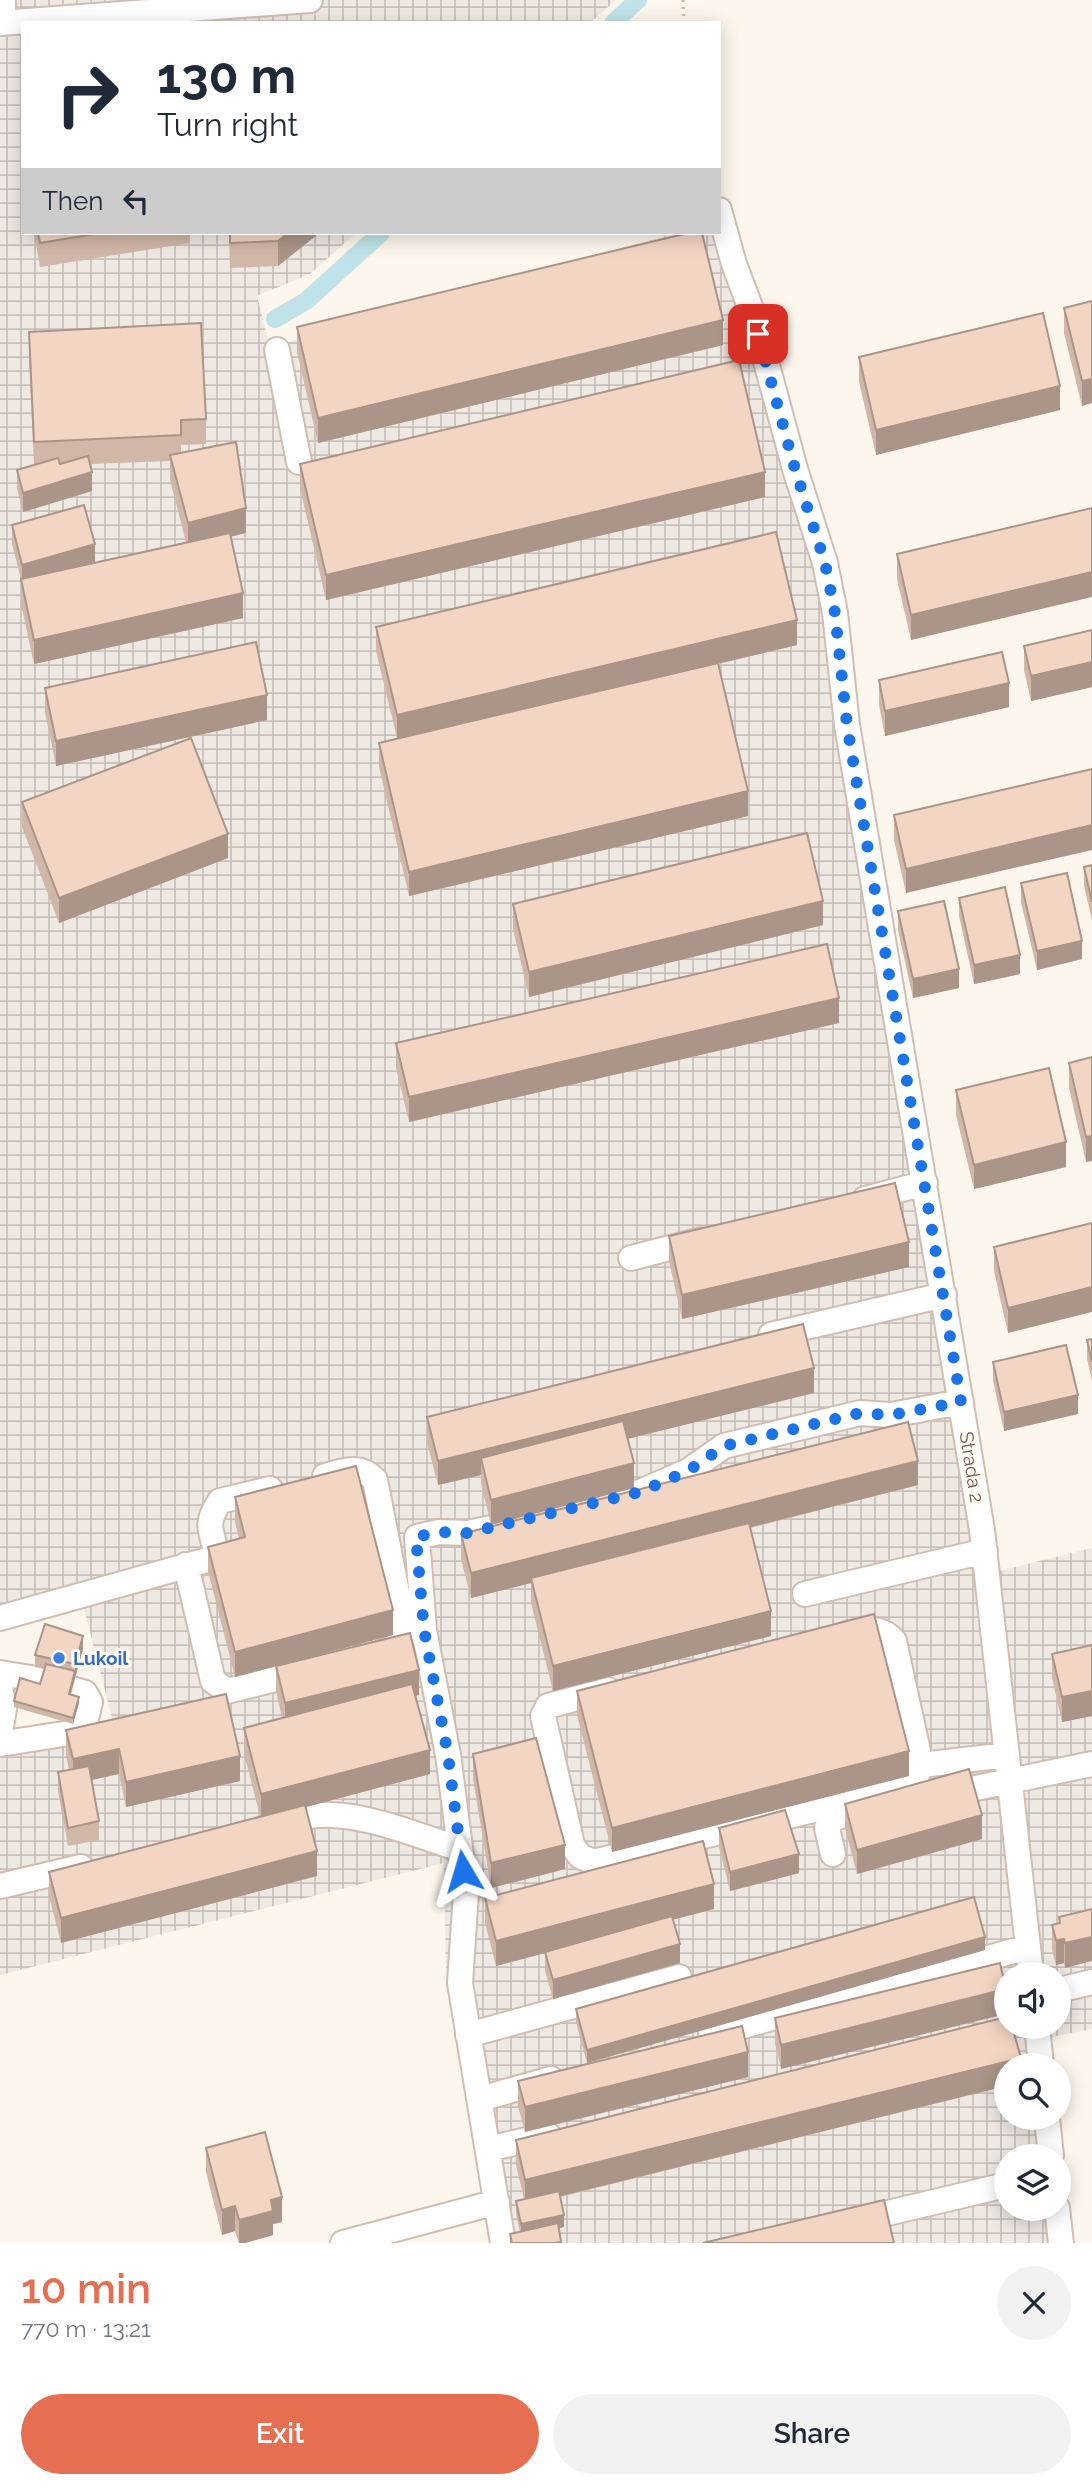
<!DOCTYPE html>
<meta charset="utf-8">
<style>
body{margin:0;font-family:Raleway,sans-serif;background:#f2f2f3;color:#1f2937;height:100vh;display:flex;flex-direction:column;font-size:26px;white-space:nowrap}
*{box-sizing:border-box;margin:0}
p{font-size:23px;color:#747a83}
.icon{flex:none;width:38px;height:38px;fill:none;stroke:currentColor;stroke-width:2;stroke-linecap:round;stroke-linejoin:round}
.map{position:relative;height:2243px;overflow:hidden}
.details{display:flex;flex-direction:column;background:#fff;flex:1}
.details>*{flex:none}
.top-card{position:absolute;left:21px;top:21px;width:700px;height:214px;border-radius:0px;box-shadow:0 4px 18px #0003;background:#fff;color:#1f2937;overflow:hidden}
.controls{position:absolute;left:994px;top:1962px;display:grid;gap:14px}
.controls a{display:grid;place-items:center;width:77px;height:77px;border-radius:50%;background:#fff;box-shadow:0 4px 18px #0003;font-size:35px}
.pin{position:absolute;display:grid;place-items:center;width:60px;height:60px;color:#fff;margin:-30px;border-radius:14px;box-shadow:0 4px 10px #0006}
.me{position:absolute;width:77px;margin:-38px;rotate:353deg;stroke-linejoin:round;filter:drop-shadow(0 0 5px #0008)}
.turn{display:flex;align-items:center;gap:24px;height:147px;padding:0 21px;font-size:32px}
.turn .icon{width:91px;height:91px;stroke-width:2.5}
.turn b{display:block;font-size:49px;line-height:60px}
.then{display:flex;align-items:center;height:66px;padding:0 21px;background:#0003;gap:14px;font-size:26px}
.round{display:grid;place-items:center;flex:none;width:74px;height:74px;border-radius:37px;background:#f2f2f3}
.overview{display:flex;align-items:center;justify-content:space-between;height:119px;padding:0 21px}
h1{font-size:42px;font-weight:600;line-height:52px;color:#e76f51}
.cta{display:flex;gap:14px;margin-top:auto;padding:14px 21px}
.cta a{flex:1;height:80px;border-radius:42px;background:#e76f51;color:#fff;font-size:28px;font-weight:600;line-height:80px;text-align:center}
.cta a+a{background:#f2f2f3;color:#1f2937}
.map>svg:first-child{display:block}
</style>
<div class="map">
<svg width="1092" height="2243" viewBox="0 0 1092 2243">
<defs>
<pattern id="industrial-grid" width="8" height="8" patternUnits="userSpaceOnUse" patternTransform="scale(1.75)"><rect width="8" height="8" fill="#efe9e4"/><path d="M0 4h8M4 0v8" fill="none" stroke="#c7c0bb"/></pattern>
</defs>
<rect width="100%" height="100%" fill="#fdf6ec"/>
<!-- industrial -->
<path fill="url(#industrial-grid)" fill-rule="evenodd" d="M0,0H616L590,23H23V233H356L310,274L257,296L270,347L676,233H719L810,517L990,1573L1092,1548V2029L1051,2037L1053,2065H1006V2118L1059,2117L1071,2243H494L446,1971L444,1863L0,1975V1756L114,1726L80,1593L0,1615ZM1006,1974H1059V2026H1006ZM1006,2156H1059V2208H1006Z"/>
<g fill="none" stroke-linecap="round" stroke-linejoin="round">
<!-- canal -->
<path stroke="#bfe3e8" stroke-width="18" d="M613,23L638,0
M275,319L306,301L381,233"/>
<!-- minor casing -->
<g stroke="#d1beb0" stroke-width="28">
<path id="minor" d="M0,23L310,0
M3,23V0
M719,210L734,264L754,317L795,469L825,563L835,613L847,725L982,1530L1031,1974
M277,350L299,462
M865,1199L925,1183
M631,1258L701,1240
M771,1335L944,1295
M325,1476C344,1471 360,1464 375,1480L405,1633C399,1645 393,1650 381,1653
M626,1495L640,1492L688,1471L724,1446L860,1413L891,1415L961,1402
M496,1527L468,1533L439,1532L417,1537L424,1630L448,1755L466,1893L460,1983L503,2243
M186,1565L213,1681L227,1691L308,1671
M805,1594L985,1551
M0,1618L218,1557C211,1531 204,1524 220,1501L270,1489
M847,1634C867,1630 880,1625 894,1641L921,1765L1007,1755
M0,1673L43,1680
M0,1687L4,1709L0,1732
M608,1690L548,1706L543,1716L572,1845L580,1856L593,1862L903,1789L915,1780L921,1765
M0,1744L76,1732L85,1723L90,1702L85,1693L72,1689
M942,1795L1092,1764
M277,1822C295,1818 313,1814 332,1815C371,1816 422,1837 460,1849
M833,1854L827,1828L833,1818L858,1812
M0,1886L81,1867
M1059,1990L1092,1982
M1037,2026L1041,2065
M468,2035L679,1977
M711,2035L1028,1947
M480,2099L551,2079
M1047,2118L1051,2156
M488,2149L548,2135
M1057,2208L1061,2243
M854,2221L1006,2185
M343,2243L497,2202"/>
</g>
<!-- path -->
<path stroke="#d9b8a5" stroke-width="3.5" stroke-dasharray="2 5" stroke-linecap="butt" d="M683,0L684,23"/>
<!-- minor -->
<use href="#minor" stroke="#fff" stroke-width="24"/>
</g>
<!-- wall -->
<path fill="#d1b7a8" d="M34,233H190V243L40,267Z
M229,233H318V234L278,266L230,268Z
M1092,301L1082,406L1064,333V308Z
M297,327L723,345L318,443L297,352Z
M29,332L206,419V444L181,445V453L246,533L231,536L243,618L34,664L21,604V579L12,544V525L95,563L186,542L170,480V461L90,464L92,491L23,512L17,489V470L34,465L29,356Z
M859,357L1060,410L876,455L859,382Z
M300,464L765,497L326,600L300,488Z
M1092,508L911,640L897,579V554Z
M376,627L797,645L718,664L748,816L409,896L379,767V743L397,738L376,651Z
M1092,630V687L1031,701L1024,670V646Z
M879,680L1009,707L885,736L879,705Z
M45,688L267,720L56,766L45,712Z
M1092,769L906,893L894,840V815Z
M22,802L228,858L59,923L22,827Z
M1092,865V920L1084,886V867Z
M1021,883L1082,959L1037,970L1021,902Z
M959,898L1020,974L974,984L959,916Z
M513,904L823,925L529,997L513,929Z
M898,911L959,988L913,998L898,930Z
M839,1023L409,1122L396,1068V1043Z
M1092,1057L1086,1162L1069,1088V1063Z
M956,1090L1066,1167L974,1189L956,1115Z
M1092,1223L1008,1333L994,1271V1247Z
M669,1236L909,1267L682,1319L669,1261Z
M1092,1339V1381L1087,1359V1340Z
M993,1362L1078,1414L1004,1431L993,1381Z
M814,1393L627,1439L634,1488L491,1525L481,1483V1475L438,1485L427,1442V1417Z
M918,1485L750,1528L771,1636L553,1691L531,1603V1583L471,1598L461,1559V1534Z
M235,1497L393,1635L235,1677L208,1571V1547L239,1538L235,1522Z
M1092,1645V1716L1062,1722L1052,1678V1654Z
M83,1649L71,1694L79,1703L73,1724L14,1707V1701L40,1684L44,1669L35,1667V1655Z
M276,1666L419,1695L416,1696L430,1774L306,1807L317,1876L61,1943L49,1896V1872L260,1816L244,1753V1728L282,1718L276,1691Z
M577,1691L909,1776L612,1852L577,1715Z
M66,1730L240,1781L126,1807L119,1774L91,1780L99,1821V1840L68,1846L58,1791V1772L69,1770L66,1755Z
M473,1754L565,1869L491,1888L473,1779Z
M845,1804L982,1839L857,1874L845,1828Z
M719,1828L799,1873L730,1891L719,1847Z
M485,1898L714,1909L673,1919L680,1963L553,1999L545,1971V1953L496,1966L485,1923Z
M1092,1909L1065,1968L1064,1963L1056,1965L1052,1950V1925L1059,1923V1917Z
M985,1950L587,2063L576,2022V2009Z
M1000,1963L781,2069L775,2043V2018Z
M1006,2017V2026H1012L1021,2058V2065H1006V2086L560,2197L564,2215V2227L559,2228L561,2243H510V2234L520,2232L516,2214V2201L524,2199L516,2165V2140Z
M748,2077L525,2132L518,2106V2081Z
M206,2148L282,2222L273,2224V2235L245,2243H239L235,2231L222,2235L206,2172Z"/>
<!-- shaded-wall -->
<path fill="#aa9588" d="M288,233L318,234L278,266V241Z
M723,320V345L318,443V418Z
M1092,379V403L1082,406V381Z
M1060,386V410L876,455V430Z
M92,472V491L23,512V493Z
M765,472V497L326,600V575Z
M246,508V533L188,547V523Z
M95,544V563L22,583V565Z
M1092,572V597L911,640V615Z
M243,593V618L34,664V640Z
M797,620V645L397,740V715Z
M1092,662V687L1031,701V676Z
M1009,683V707L885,736V711Z
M267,695V720L56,766V741Z
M748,791V816L409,896V872Z
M1092,825V850L906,893V869Z
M228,834V858L59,923V898Z
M823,901V925L529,997V972Z
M1082,941V959L1037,970V951Z
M1020,955V974L974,984V965Z
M959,969V988L913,998V979Z
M839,998V1023L409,1122V1097Z
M1092,1136V1161L1086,1162V1137Z
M1066,1142V1167L974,1189V1165Z
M909,1242V1267L682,1319V1295Z
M1092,1287V1312L1008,1333V1308Z
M814,1368V1393L485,1474L481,1458V1475L438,1485V1461Z
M1078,1395V1414L1004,1431V1412Z
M918,1461V1485L532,1582L531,1578V1583L471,1598V1573Z
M634,1463V1488L491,1525V1500Z
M393,1610V1635L235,1677V1652Z
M771,1611V1636L553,1691V1666Z
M83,1636V1649L69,1700V1694L75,1671V1664Z
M419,1670V1695L285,1728V1703Z
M1092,1691V1716L1062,1722V1697Z
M79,1697V1703L73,1724V1718Z
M119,1749V1774L73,1784V1759Z
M430,1750V1774L261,1819V1794Z
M909,1751V1776L612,1852V1828Z
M240,1756V1781L126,1807V1782Z
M982,1815V1839L857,1874V1850Z
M565,1845V1869L491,1888V1863Z
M317,1851V1876L61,1943V1918Z
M799,1854V1873L730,1891V1872Z
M714,1884V1909L496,1966V1941Z
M985,1937V1950L587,2063V2050Z
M1092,1937V1961L1065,1968V1943Z
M1064,1939V1963L1056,1965V1940Z
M680,1944V1963L553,1999V1980Z
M1006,1989V2014L781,2069V2045Z
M748,2052V2077L525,2132V2107Z
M1021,2058V2065H1006V2086L525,2205V2180Z
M282,2197V2222L273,2224V2235L245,2243H239V2220L271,2200Z
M235,2206V2231L222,2235V2210Z
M564,2215V2227L521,2237V2224Z"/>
<!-- building -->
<path fill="#f3d5c3" stroke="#aa9588" stroke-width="2" d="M38,233H100L40,243Z
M230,233H288L278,241L230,243Z
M688,233H702L723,320L318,418L297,327Z
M1092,301V379L1082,381L1064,308Z
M1043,313L1060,386L876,430L859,357Z
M201,323L206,419L181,420V435L34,442L29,332Z
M739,360L765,472L326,575L300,464Z
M236,442L246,508L188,523L170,455Z
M88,456L92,472L23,493L17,470L58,458L60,464Z
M84,505L95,544L22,565L12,525Z
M1092,508V572L911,615L897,554Z
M776,532L797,620L397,715L376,627Z
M230,533L243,593L34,640L21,579Z
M1092,630V662L1031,676L1024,646Z
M256,642L267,695L56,741L45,688Z
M1002,652L1009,683L885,711L879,680Z
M718,663L748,791L409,872L379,743Z
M191,738L228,834L59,898L22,802Z
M1092,769V825L906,869L894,815Z
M807,833L823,901L529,972L513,904Z
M1092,865V902L1084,867Z
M1067,873L1082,941L1037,951L1021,883Z
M1005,887L1020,955L974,965L959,898Z
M944,901L959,969L913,979L898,911Z
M827,944L839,998L409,1097L396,1043Z
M1092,1057V1136L1086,1137L1069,1063Z
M1049,1068L1066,1142L974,1165L956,1090Z
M895,1183L909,1242L682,1295L669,1236Z
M1092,1223V1287L1008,1308L994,1247Z
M803,1324L814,1368L438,1461L427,1417Z
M1092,1339V1362L1087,1340Z
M1066,1345L1078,1395L1004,1412L993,1362Z
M623,1421L634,1463L491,1500L481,1458Z
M908,1422L918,1461L471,1573L461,1534Z
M356,1466L393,1610L235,1652L208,1547L245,1537L235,1497Z
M749,1523L771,1611L553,1666L531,1578Z
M874,1614L909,1751L612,1828L577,1691Z
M45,1624L83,1636L75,1664L35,1655Z
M410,1633L419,1670L285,1703L276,1666Z
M1092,1645V1691L1062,1697L1052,1654Z
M46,1664L75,1671L69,1694L79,1697L73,1718L14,1701L20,1678L40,1684Z
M412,1684L430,1750L261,1794L244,1728Z
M226,1694L240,1756L126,1782L119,1749L73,1759L66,1730Z
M536,1738L565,1845L491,1863L473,1754Z
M89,1766L99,1821L68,1828L58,1772Z
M969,1769L982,1815L857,1850L845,1804Z
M305,1805L317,1851L61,1918L49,1872Z
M785,1810L799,1854L730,1872L719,1828Z
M703,1841L714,1884L496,1941L485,1898Z
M974,1897L985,1937L587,2050L576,2009Z
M1092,1909V1937L1065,1943L1064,1939L1056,1940L1052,1925L1060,1923L1059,1917Z
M672,1916L680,1944L553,1980L545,1952Z
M1000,1963L1006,1989L781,2045L775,2018Z
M1006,2017V2026H1012L1021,2058L525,2180L516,2140Z
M742,2026L748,2052L525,2107L518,2081Z
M265,2132L282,2197L271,2200L273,2211L239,2220L235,2206L222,2210L206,2148Z
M559,2191L564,2215L521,2224L516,2201Z
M884,2200L894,2243H703Z
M558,2223L561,2242L554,2243H512L510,2234Z"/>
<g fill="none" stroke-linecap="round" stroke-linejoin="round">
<!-- route -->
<path stroke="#1a73e8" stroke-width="12" stroke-dasharray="0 21.6" d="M463,1871L448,1755L424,1630L416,1537L439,1532L468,1533L640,1492L688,1471L724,1446L860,1413L891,1415L961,1402L847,725L835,613L825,563L795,469L758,334"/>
</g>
<!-- markers -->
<circle fill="#3f7fe0" stroke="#fffaf3" stroke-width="2.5" cx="59" cy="1658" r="7"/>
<g text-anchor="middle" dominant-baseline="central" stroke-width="6" stroke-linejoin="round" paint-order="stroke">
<!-- street labels -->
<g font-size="19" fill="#7a5c4d" stroke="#fffaf3">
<text transform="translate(972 1467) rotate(81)">Strada 2</text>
</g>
<!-- shop labels -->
<g font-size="19" font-weight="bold" fill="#366cbe" stroke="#fffaf3" text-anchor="start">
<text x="73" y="1658">Lukoil</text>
</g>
</g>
</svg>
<div class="controls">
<a><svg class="icon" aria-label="sound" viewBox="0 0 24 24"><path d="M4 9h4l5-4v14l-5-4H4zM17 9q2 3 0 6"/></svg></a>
<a><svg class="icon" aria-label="search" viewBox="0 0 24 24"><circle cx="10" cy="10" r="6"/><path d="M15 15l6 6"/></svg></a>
<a><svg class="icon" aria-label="layers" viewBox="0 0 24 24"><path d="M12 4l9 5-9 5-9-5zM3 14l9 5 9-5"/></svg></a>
</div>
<div class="pin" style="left:758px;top:334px;background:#d93025"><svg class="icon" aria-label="arrive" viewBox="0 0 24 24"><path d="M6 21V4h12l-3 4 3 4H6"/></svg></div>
<svg class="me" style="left:463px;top:1871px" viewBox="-20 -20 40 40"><path d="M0-17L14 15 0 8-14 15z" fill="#1a73e8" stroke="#fff" stroke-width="4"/></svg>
<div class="top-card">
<div class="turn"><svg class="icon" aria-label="right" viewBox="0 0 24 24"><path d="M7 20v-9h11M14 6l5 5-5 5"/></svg><div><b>130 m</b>Turn right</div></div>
<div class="then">Then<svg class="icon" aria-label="left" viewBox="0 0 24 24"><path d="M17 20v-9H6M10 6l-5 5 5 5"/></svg></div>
</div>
</div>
<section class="details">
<div class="overview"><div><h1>10 min</h1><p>770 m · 13:21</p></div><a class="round"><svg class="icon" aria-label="close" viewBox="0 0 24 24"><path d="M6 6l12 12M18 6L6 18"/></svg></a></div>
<div class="cta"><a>Exit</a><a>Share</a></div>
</section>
